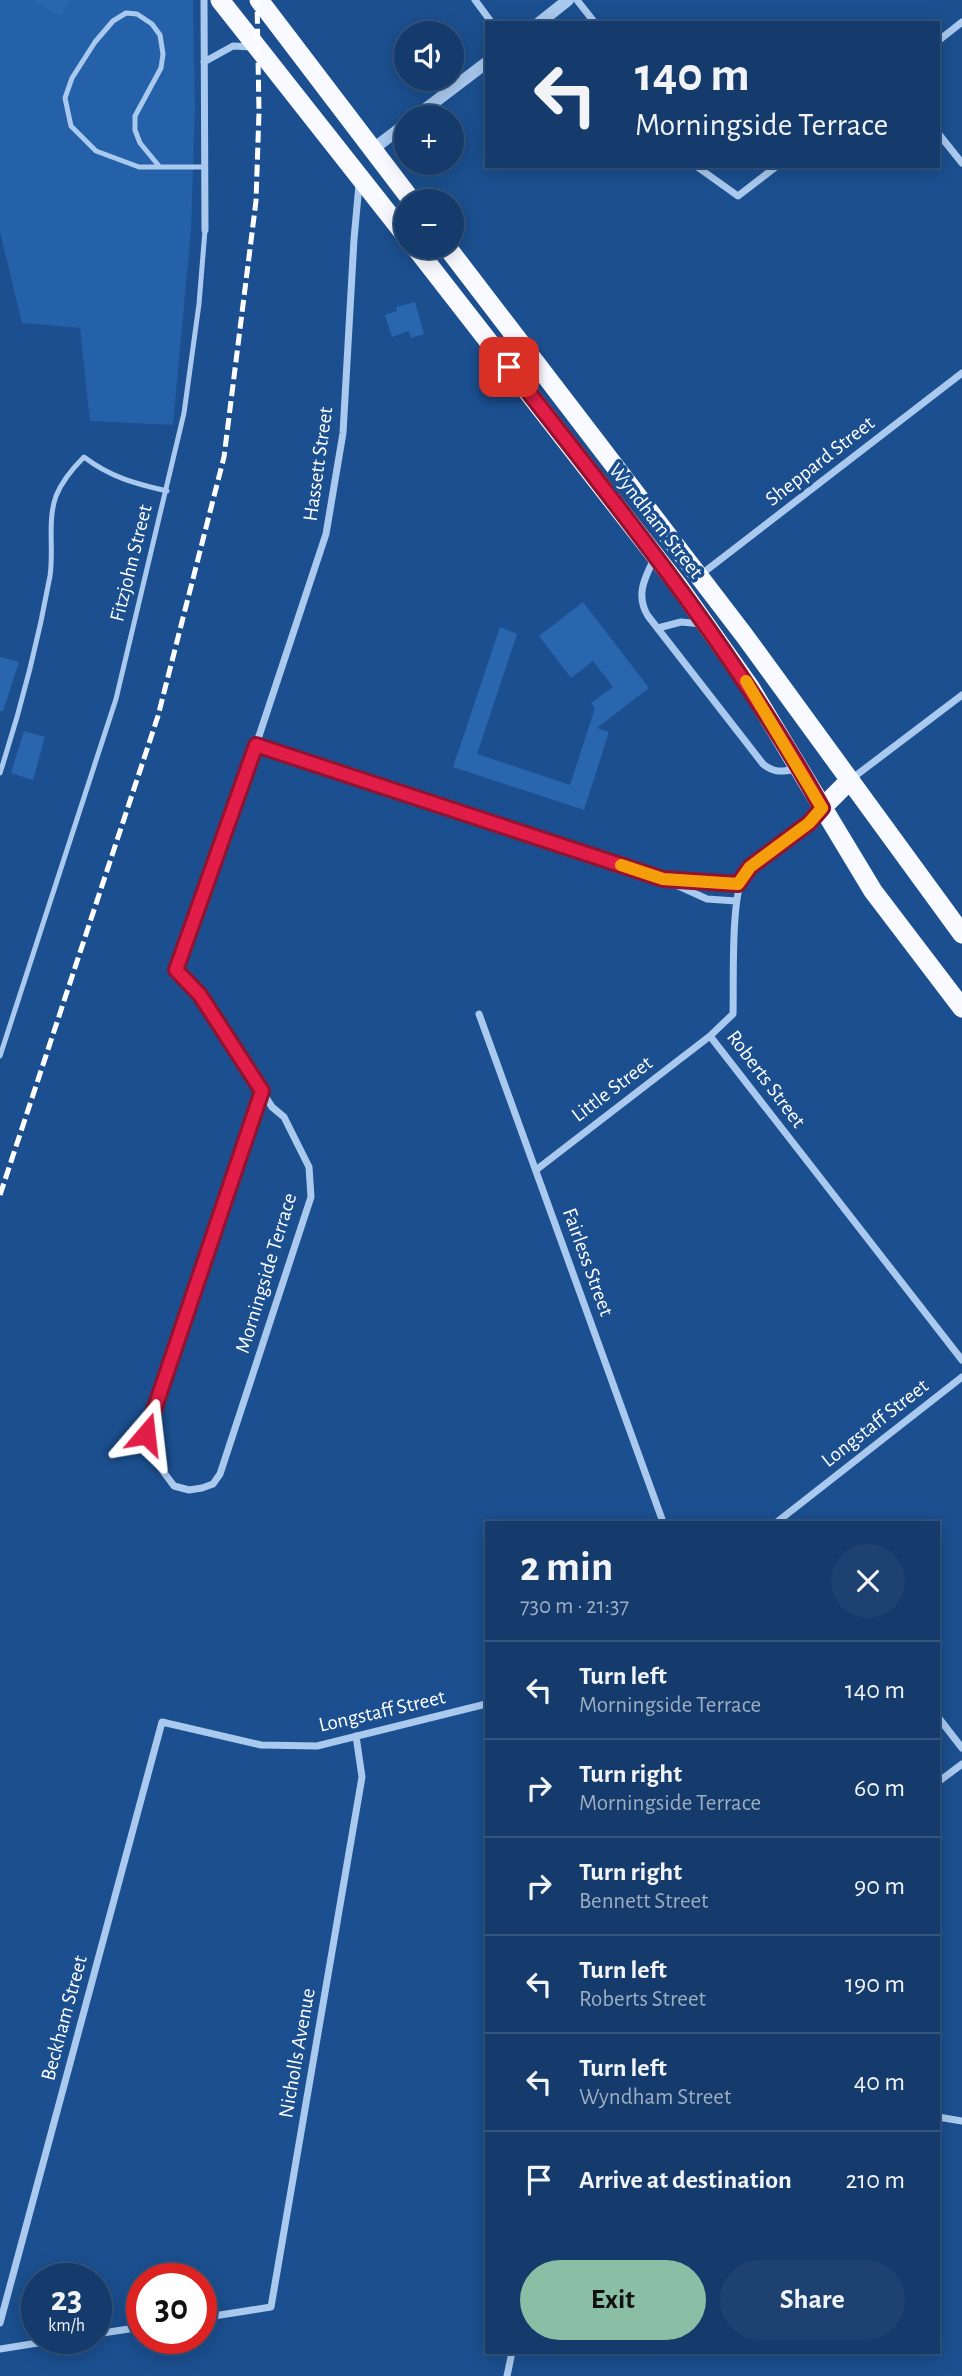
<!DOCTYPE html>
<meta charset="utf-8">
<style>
body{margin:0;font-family:"Alegreya Sans",sans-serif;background:#1d4271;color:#f1f3f6;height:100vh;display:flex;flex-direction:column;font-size:26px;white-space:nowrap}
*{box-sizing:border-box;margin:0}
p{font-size:23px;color:#9dadc1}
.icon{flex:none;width:38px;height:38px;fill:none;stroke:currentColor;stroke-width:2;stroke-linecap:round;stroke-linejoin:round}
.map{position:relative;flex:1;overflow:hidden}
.details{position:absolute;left:485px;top:1521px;width:455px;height:833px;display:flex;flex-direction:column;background:#143b6b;border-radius:0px;box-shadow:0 4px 18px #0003,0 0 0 2px #33557e}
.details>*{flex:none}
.banner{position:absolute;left:485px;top:21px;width:455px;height:147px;border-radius:0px;box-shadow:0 4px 18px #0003,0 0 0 2px #33557e;background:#143b6b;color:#f1f3f6;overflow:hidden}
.tools{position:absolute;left:394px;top:21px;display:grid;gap:14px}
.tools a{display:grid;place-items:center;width:70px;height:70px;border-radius:50%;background:#143b6b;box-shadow:0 4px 18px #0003,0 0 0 2px #33557e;font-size:35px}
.speed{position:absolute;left:21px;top:2263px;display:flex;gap:14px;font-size:35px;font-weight:700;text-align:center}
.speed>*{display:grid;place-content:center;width:91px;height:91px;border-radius:50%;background:#143b6b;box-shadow:0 4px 18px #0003,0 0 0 2px #33557e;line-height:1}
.speed small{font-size:18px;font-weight:400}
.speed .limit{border:10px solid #d22;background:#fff;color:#111}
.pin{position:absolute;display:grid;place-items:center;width:60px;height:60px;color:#fff;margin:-30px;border-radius:14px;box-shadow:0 4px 10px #0006}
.me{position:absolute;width:77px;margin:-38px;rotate:17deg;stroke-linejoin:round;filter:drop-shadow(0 0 5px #0008)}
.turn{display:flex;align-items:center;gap:24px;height:147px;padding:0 35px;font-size:32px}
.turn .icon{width:91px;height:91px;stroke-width:2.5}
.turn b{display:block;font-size:49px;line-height:60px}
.round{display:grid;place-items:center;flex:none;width:74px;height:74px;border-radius:37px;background:#1d4271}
.head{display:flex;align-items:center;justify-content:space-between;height:119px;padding:0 35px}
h1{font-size:42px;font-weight:700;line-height:52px}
.primary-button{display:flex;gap:14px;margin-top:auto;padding:14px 35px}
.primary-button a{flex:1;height:80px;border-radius:42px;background:#8abfa5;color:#111;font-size:28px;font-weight:700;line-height:80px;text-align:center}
.primary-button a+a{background:#1d4271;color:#f1f3f6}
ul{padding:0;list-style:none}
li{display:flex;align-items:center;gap:21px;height:98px;padding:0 35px;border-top:2px solid #33557e}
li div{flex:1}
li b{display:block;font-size:26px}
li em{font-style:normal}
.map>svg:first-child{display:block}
</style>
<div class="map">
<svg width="962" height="2376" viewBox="0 0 962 2376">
<rect width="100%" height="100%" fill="#1b4f8f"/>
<!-- green -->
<path fill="#2461a8" d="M0,0H193L195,108L191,230L173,425L90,421L80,328L22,323L0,232Z"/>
<!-- building -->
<path fill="#2a66ad" d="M33,0H71L60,17Z
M415,302L424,334L411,338L409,331L392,337L385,315L397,311L396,307Z
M583,602L649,688L597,728L609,732L584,810L453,767L500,627L517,634L477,754L570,785L595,708L591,703L613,687L593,661L571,678L539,636Z
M0,657L19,662L3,711H0Z
M24,731L45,737L33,780L11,773Z"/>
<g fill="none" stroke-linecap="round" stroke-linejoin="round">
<!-- service -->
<path stroke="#a9c9ee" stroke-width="5" d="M159,166L140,143L135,130V116L161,68L163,54L160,35L152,24L137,14L126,13L113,21L95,42L72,78L65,98L71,126L96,151L139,167H205
M0,773C21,708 38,642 50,576C54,550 47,521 56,496C62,481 73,468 84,457C110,477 136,484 167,491
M0,1056L116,699L184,413L199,304L205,230"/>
<!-- minor -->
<path stroke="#a9c9ee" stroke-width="7" d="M204,0L205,230
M475,0L492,23
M577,0L595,23
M938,41L962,22
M204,62L233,46L252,47
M938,133L962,163
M696,166L738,196L777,166
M655,557C645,577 635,595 648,616L763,764C774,773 782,772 795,769
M699,576L962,373
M658,628L681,622L702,624
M256,745L663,879L707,899L736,901
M850,780L962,695
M821,809C800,834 768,847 746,871C730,889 734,986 733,1014L710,1036L962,1360
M671,880L738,884
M479,1014L663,1522
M262,1091L146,1434L148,1451L174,1486L189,1490L202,1488L213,1484L220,1474L311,1197L309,1167L284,1117L272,1107L200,995L176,970L256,745L326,534L343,433L354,239L359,185
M536,1170L710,1036
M777,1522L962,1377
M938,1717L962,1748
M938,1782L962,1764
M938,2117L962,2121
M201,2318L271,2307L362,1777L356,1736
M0,2323L162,1722L261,1745L317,1746L486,1704
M96,2334L142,2327
M0,2349L69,2338
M507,2376L512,2352"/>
<!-- tertiary -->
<path stroke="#a9c9ee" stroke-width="12" d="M539,23L568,0
M415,117L486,63
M373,149L406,124"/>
<!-- trunk -->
<path stroke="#f8faff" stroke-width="19" d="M220,0L406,236
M259,0L412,201
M415,247L678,585L750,687L873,891L962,1008
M447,247L744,635L962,934
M822,808L849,781"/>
<!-- rail -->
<path stroke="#fff" stroke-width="5" stroke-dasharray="12 5" stroke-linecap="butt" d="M0,1195L158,716L224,457L256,201L259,112L257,0"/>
</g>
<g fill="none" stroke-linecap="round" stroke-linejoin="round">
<!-- route casing -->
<g stroke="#92132f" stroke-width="18">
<path id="route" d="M146,1434L262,1091L200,995L176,970L256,745L663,879L738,884L750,867L809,823L822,808C734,650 620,509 509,367"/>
</g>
<!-- route -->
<use href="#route" stroke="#e11d48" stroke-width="12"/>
<!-- slow -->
<path stroke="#f59e0b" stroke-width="12" d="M621,865L663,879L738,884L750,867L809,823L822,808L746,681"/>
</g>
<g text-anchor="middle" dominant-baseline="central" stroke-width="7" stroke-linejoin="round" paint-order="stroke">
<!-- street labels -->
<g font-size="21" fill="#fff" stroke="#1b4f8f">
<text transform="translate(820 461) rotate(-38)">Sheppard Street</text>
<text transform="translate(318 464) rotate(-82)">Hassett Street</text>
<text transform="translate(656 521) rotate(52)">Wyndham Street</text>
<text transform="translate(131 563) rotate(-76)">Fitzjohn Street</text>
<text transform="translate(766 1079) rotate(53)">Roberts Street</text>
<text transform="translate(612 1089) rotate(-37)">Little Street</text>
<text transform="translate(588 1262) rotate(70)">Fairless Street</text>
<text transform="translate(266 1273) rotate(-73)">Morningside Terrace</text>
<text transform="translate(875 1423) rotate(-38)">Longstaff Street</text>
<text transform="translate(382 1711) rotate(-13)">Longstaff Street</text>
<text transform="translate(64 2018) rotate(-75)">Beckham Street</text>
<text transform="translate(297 2053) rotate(-80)">Nicholls Avenue</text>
</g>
</g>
</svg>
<div class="tools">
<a><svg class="icon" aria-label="sound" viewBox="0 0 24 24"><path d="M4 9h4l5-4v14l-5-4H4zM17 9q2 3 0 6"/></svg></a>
<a>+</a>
<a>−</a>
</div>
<div class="speed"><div>23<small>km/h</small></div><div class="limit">30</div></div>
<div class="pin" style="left:509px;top:367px;background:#d93025"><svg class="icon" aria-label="arrive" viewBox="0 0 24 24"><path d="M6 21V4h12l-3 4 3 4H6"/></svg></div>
<svg class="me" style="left:146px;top:1434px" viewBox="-20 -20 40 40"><path d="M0-17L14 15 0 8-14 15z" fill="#e11d48" stroke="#fff" stroke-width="4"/></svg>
<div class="banner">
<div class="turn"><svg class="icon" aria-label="left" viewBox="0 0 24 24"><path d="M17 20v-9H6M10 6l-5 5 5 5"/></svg><div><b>140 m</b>Morningside Terrace</div></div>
</div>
<section class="details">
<div class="head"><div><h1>2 min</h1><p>730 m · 21:37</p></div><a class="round"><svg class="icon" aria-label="close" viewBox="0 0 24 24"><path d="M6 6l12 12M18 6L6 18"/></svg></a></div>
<ul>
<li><svg class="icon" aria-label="left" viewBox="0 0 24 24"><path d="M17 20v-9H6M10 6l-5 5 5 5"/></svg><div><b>Turn left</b><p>Morningside Terrace</p></div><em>140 m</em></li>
<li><svg class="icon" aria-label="right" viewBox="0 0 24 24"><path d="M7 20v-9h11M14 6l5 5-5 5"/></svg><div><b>Turn right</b><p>Morningside Terrace</p></div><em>60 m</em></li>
<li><svg class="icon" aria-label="right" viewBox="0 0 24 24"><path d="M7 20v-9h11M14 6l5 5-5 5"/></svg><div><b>Turn right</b><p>Bennett Street</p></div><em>90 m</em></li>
<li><svg class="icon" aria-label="left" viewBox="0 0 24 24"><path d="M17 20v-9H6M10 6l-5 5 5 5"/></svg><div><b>Turn left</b><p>Roberts Street</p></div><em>190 m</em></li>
<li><svg class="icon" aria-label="left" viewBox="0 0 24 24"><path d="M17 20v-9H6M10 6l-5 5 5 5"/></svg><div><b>Turn left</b><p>Wyndham Street</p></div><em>40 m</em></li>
<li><svg class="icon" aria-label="arrive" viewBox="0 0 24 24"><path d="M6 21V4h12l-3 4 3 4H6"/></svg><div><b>Arrive at destination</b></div><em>210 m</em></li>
</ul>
<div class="primary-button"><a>Exit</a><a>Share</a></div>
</section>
</div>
